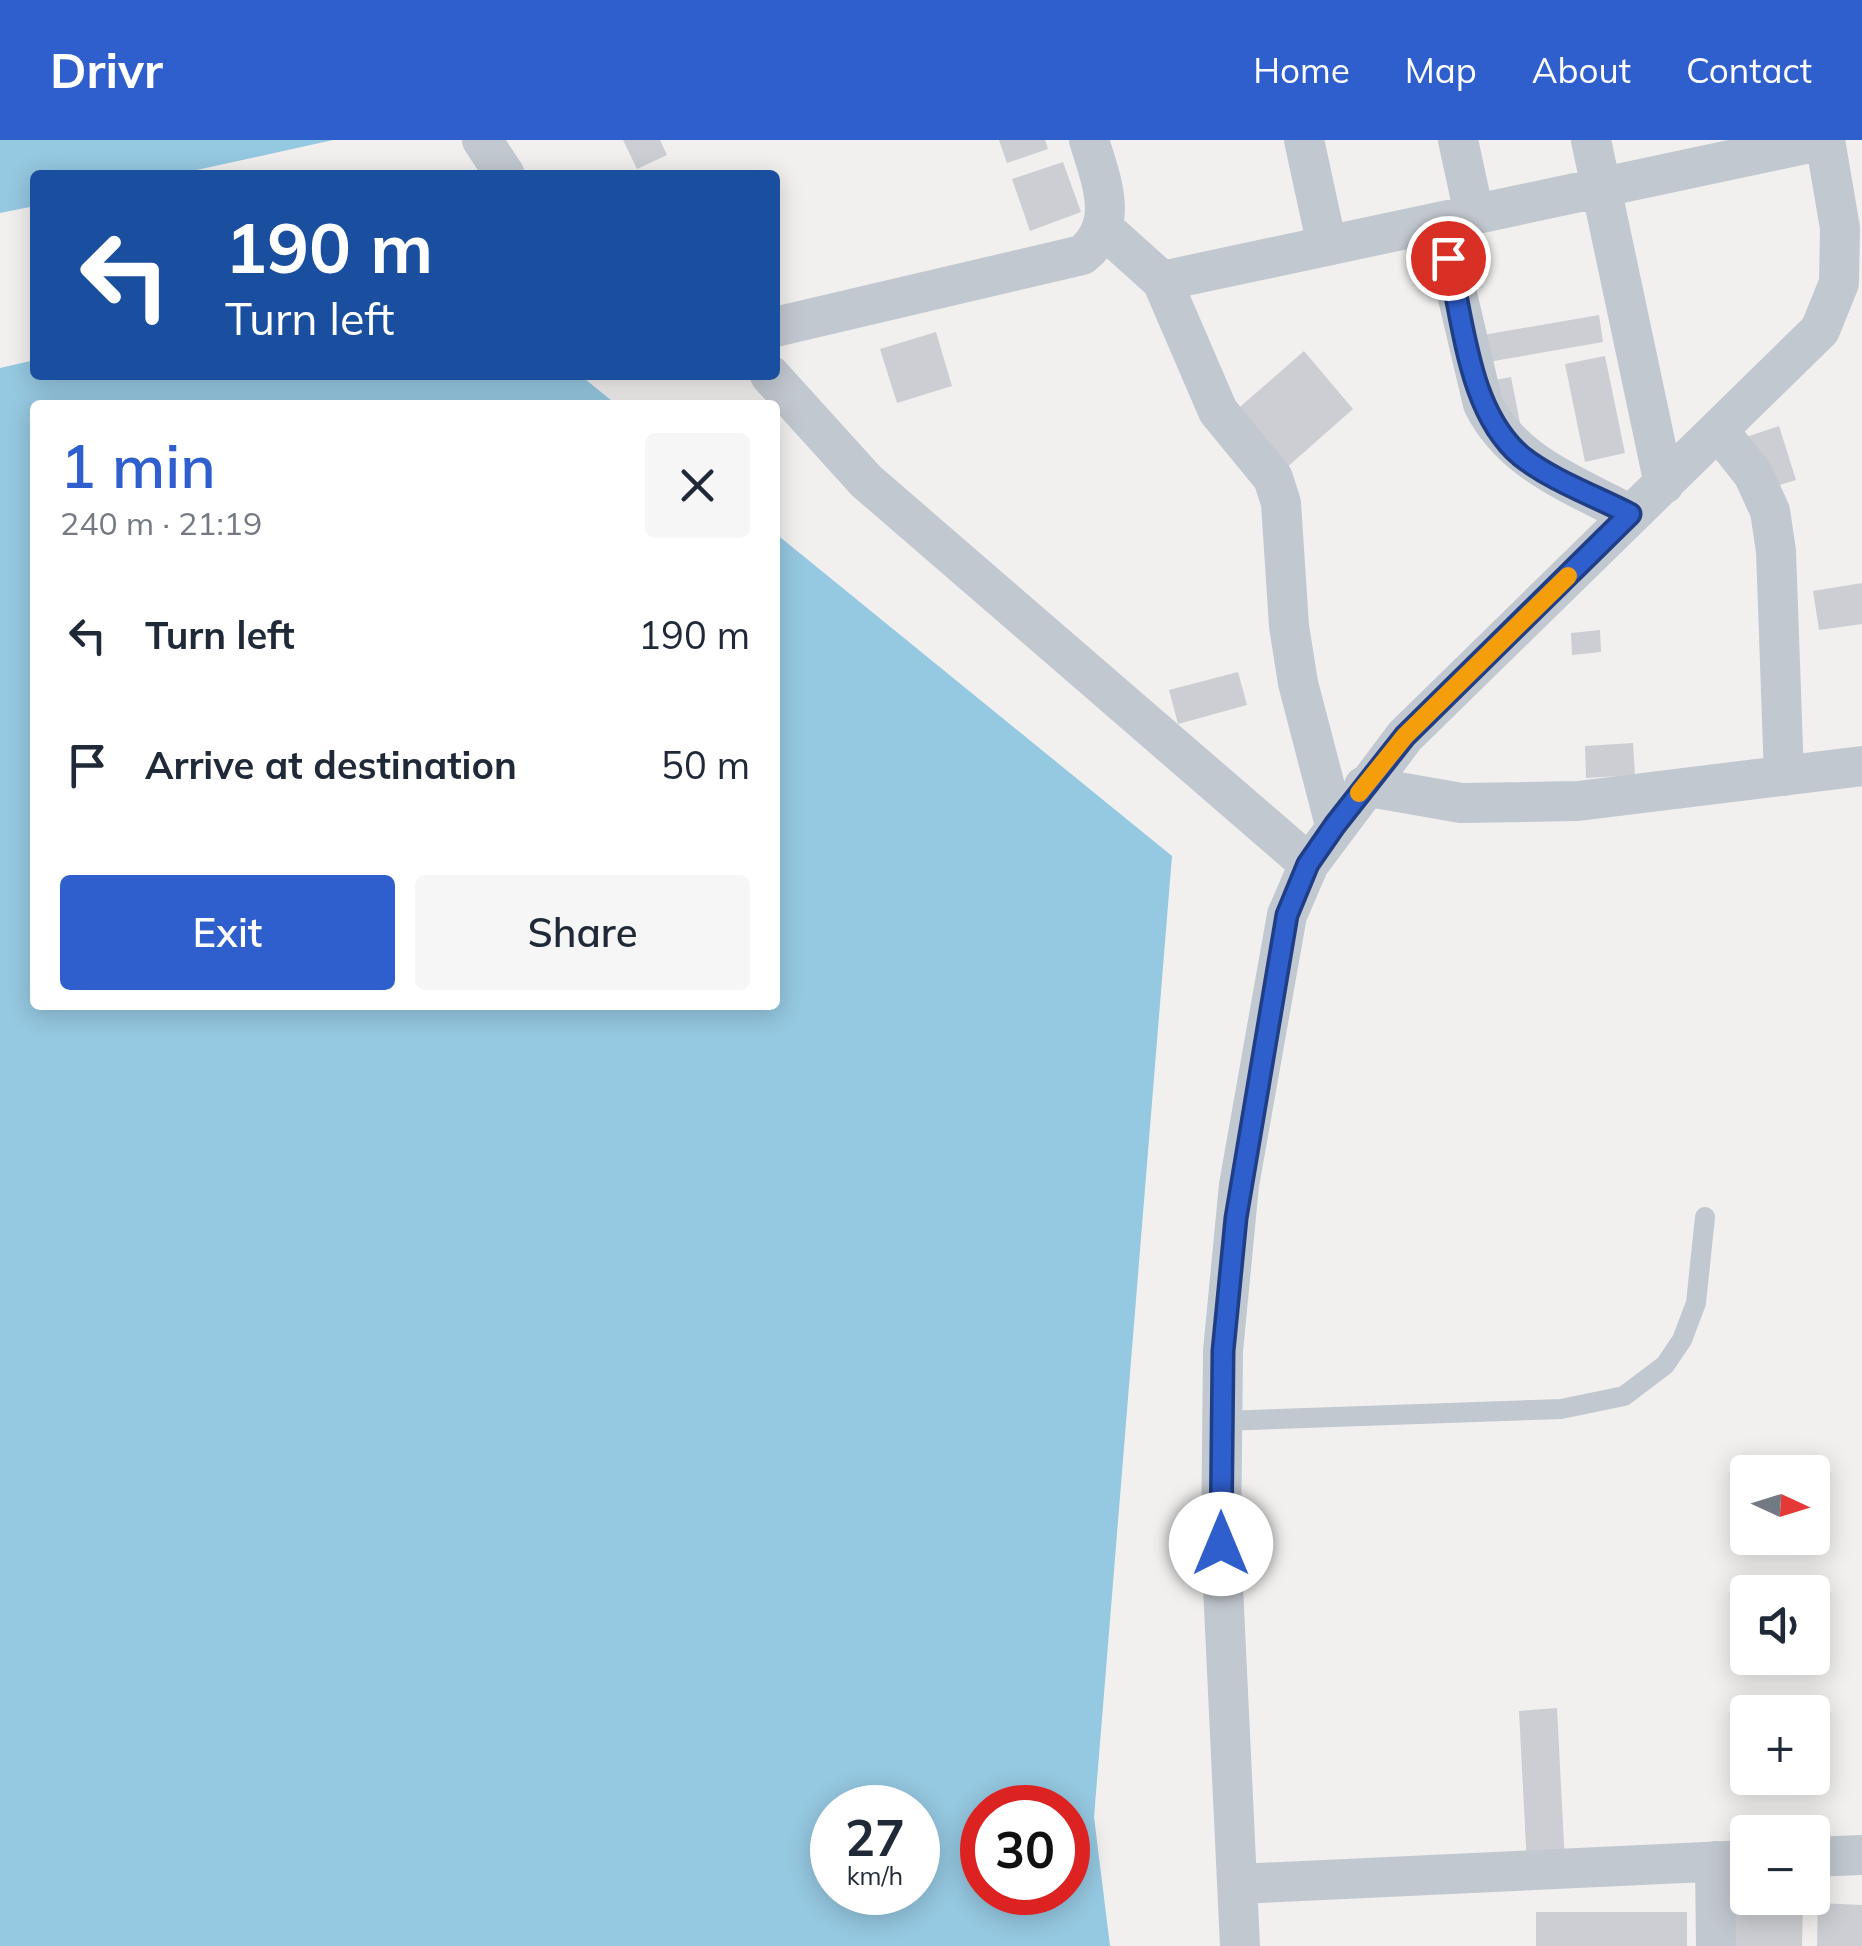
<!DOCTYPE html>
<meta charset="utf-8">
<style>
body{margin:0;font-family:Mulish,sans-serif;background:#f6f6f7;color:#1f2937;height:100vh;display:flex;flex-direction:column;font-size:38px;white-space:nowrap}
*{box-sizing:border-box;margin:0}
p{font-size:32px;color:#747a83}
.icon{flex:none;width:55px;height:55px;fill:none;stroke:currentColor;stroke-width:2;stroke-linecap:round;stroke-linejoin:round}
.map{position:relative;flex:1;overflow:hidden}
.sheet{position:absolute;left:30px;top:260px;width:750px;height:610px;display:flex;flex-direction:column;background:#fff;border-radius:10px;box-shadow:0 5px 25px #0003}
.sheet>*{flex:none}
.banner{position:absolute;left:30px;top:30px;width:750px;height:210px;border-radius:10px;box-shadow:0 5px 25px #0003;background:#1a4fa0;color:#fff;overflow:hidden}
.needle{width:65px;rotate:94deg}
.tools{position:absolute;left:1730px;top:1315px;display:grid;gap:20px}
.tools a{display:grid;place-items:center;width:100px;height:100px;border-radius:10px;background:#fff;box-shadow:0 5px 25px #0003;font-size:50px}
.speed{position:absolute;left:810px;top:1645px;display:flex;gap:20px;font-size:50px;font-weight:700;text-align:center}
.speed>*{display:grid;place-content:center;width:130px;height:130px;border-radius:50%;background:#fff;box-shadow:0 5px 25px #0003;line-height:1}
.speed small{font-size:25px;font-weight:400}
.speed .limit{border:15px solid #d22;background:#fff;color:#111}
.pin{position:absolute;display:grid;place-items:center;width:85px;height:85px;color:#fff;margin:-42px;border:5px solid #fff;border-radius:50%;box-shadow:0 2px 10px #0007}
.me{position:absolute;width:110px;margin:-55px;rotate:0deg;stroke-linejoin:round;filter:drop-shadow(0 0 8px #0008)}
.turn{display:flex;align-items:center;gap:35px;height:210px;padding:0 30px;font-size:45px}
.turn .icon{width:130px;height:130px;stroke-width:2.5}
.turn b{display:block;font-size:70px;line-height:85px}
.round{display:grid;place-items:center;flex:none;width:105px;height:105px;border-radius:10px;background:#f6f6f7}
.headline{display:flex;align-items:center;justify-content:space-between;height:170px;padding:0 30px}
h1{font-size:60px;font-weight:600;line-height:75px;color:#2f5fcc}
.cta{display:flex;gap:20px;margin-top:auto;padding:20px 30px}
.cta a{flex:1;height:115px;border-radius:10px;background:#2f5fcc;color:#fff;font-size:40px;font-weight:600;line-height:115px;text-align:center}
.cta a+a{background:#f6f6f7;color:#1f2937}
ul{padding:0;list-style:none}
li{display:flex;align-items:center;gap:30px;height:130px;padding:0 30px}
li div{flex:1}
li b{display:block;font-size:38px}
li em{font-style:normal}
header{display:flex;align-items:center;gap:60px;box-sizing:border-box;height:140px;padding:0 50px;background:#2f5fcc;color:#fff}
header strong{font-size:48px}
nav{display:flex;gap:55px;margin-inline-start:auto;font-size:35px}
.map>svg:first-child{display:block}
</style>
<header>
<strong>Drivr</strong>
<nav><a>Home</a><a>Map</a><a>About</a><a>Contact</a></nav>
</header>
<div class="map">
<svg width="1862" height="1806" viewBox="0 0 1862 1806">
<rect width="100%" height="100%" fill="#f1f0ef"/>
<!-- water -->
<path fill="#95c8e1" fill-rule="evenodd" d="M0,0H333L174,35H35V66L0,73Z
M35,220V235H580L617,265H35V865H775V393L1172,716L1094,1677L1110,1806H0V228ZM832,1668H918V1752H832ZM982,1668H1068V1752H982Z"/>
<!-- building -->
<path fill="#cdced3" d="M623,0H660L667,15L637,29Z
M999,0H1045L1048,9L1007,23Z
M1063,22L1081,72L1030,91L1012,39Z
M1599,175L1603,202L1488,222L1483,195Z
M936,192L952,246L897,263L880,209Z
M1304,211L1353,269L1276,337L1226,279Z
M1605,216L1625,313L1585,322L1565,224Z
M1511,237L1523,298L1489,241Z
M1779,286L1796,340L1754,353L1737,300Z
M1862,443V484L1819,490L1813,451Z
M1600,490L1601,512L1572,515L1571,493Z
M1238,532L1247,565L1178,584L1169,550Z
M1633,603L1635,635L1586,638L1585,606Z
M1557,1568L1565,1724L1527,1726L1519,1571Z
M1730,1757L1803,1758L1802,1806H1729Z
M1818,1763L1862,1765V1806H1817Z
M1536,1772H1687V1806H1536Z"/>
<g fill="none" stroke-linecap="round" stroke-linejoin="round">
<!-- service -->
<path stroke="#c2c8cf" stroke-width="20" d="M1222,1281L1561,1269L1624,1256L1665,1225L1682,1200L1696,1163L1705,1077"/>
<!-- minor -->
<path stroke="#c2c8cf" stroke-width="40" d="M482,0L505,35
M1304,0L1327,106
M1458,0L1474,74
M1591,0L1664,344
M1440,82L1483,264C1512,323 1573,344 1629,374
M1104,89L1162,141L1218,271L1273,338L1281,363L1289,486L1298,543L1335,685
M1162,141L1824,0
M775,187L1082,115C1121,84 1101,41 1089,0
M770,235L866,341L1309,724
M1718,290L1753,334L1770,371L1776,411L1784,636
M1364,646L1461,663L1578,661L1862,626
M1812,1717L1862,1715
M1715,1721L1716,1806
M1237,1744L1748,1720
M1240,1806L1221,1404L1223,1211L1239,1045L1287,775L1309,724L1405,596L1820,190L1839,143L1840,88L1825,0"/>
</g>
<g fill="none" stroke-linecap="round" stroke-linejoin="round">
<!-- route casing -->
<g stroke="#1f3e85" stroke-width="25">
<path id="route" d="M1221,1404L1223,1211L1236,1078L1287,775L1308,724L1335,685L1405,596L1630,374C1595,356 1551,340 1521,316C1468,271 1464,182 1448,118"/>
</g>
<!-- route -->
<use href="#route" stroke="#2f5fcc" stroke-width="18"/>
<!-- slow -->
<path stroke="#f59e0b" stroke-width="18" d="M1359,653L1405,596L1568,436"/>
</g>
</svg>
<div class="tools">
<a><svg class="needle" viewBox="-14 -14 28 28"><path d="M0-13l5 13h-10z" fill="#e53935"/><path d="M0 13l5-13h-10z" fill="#747a83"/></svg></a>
<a><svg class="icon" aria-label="sound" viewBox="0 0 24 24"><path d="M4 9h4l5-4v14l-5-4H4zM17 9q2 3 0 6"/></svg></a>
<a>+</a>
<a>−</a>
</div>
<div class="speed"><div>27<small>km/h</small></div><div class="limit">30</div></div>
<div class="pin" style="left:1448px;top:118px;background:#d93025"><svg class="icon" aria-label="arrive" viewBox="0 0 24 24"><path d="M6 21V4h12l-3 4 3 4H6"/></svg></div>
<svg class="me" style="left:1221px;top:1404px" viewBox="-20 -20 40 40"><circle r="19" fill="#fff"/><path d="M0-13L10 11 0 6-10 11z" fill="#2f5fcc"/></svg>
<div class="banner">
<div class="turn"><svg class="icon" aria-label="left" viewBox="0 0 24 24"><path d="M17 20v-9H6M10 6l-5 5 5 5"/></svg><div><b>190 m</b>Turn left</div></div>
</div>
<section class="sheet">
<div class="headline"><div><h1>1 min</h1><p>240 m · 21:19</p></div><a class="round"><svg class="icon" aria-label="close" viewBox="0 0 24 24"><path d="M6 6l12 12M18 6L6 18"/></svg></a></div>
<ul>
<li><svg class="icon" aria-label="left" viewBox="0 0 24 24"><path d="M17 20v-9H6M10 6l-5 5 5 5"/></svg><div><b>Turn left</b></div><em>190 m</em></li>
<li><svg class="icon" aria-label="arrive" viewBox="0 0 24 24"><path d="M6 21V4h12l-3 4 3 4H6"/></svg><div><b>Arrive at destination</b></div><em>50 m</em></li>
</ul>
<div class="cta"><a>Exit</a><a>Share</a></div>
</section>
</div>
